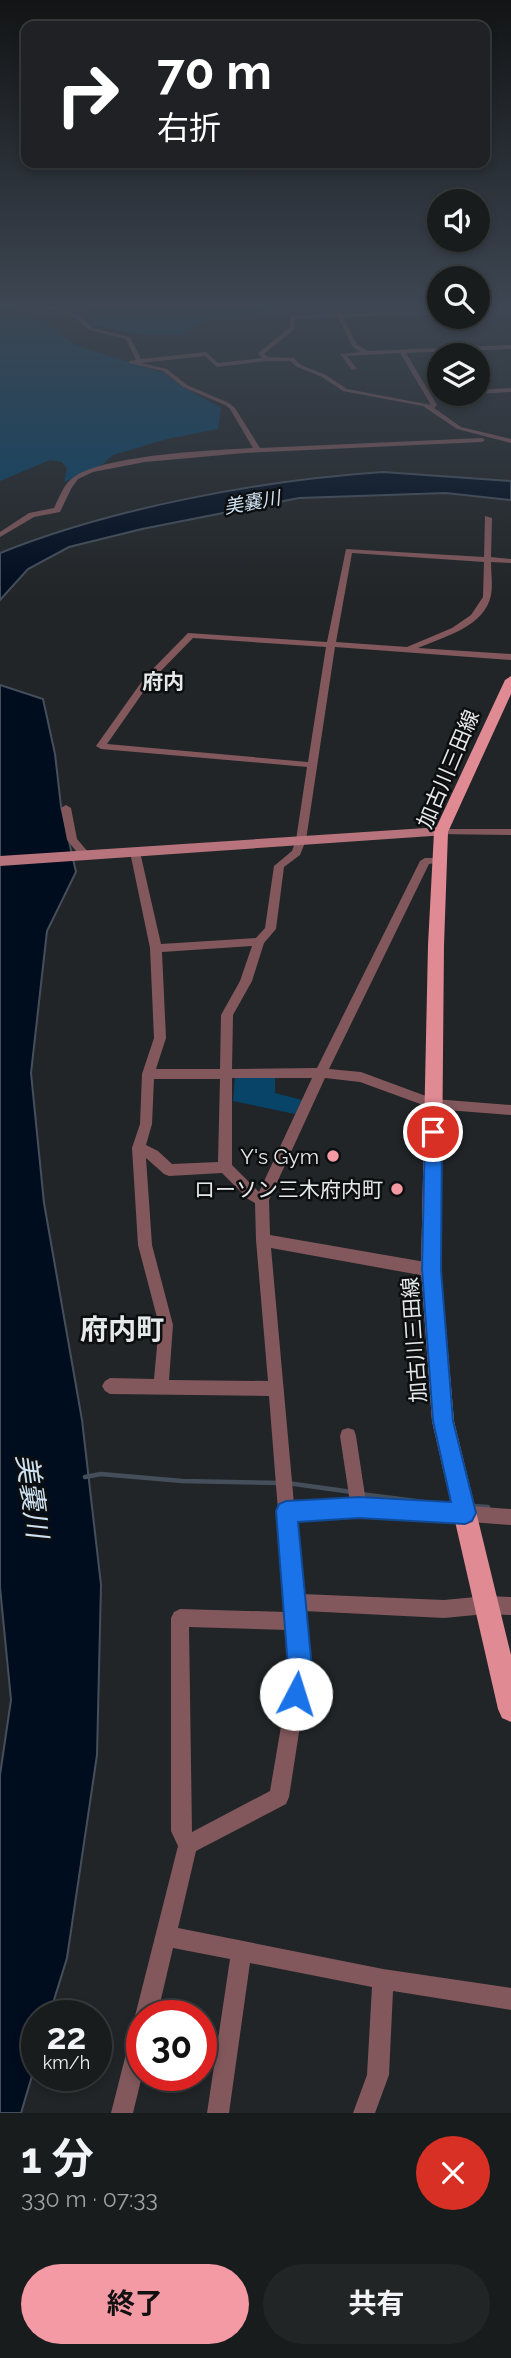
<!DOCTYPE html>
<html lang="ja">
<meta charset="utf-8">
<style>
body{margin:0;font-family:Raleway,"Noto Sans JP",sans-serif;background:#222526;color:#f1f3f6;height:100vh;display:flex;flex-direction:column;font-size:26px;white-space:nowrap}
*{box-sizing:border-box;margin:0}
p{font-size:23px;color:#9fa1a4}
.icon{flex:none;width:38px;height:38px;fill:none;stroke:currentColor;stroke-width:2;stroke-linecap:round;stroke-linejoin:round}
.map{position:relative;height:2113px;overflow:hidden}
.panel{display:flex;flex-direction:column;background:#191c1d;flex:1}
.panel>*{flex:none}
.hud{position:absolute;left:21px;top:21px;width:469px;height:147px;border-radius:14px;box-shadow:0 4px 10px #0003,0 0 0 2px #373a3b;background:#202124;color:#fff;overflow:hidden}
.tools{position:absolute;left:427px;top:189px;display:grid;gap:14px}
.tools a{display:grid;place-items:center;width:63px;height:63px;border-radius:50%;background:#191c1d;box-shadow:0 4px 10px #0003,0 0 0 2px #373a3b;font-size:35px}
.speed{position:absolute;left:21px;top:2000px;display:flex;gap:14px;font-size:35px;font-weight:700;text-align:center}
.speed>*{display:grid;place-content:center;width:91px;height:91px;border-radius:50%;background:#191c1d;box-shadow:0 4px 10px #0003,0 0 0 2px #373a3b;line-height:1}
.speed small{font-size:18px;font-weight:400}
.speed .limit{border:10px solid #d22;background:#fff;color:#111}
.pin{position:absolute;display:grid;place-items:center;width:60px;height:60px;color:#fff;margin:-30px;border:4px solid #fff;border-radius:50%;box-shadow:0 2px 7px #0007}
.me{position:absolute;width:77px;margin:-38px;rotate:5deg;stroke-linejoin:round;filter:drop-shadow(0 0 5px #0008)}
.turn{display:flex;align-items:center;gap:24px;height:147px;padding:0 21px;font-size:32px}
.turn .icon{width:91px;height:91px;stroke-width:2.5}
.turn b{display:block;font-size:49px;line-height:60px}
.round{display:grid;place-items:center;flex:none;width:74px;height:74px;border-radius:37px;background:#222526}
.summary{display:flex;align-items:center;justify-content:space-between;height:119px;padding:0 21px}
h1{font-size:42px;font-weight:700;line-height:52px}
.action{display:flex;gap:14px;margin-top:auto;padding:14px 21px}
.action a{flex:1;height:80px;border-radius:42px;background:#f49aa4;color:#111;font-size:28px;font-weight:700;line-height:80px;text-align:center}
.action a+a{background:#222526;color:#f1f3f6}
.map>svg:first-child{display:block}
</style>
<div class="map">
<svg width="511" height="2113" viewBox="0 0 511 2113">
<rect width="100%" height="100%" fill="#212527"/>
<!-- green -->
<path fill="#084368" d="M0,304L52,326L72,344L164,373L181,386L221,408L218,429L167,439L113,455L103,464L64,482L67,468L62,462L50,460L0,481Z
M82,304H282L270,311L202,322L183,335H142L92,325Z
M235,1078H275V1093L302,1100L295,1114L233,1101Z"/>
<!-- water -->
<path fill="#000d1f" stroke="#454f5c" stroke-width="2" d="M383,472L511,481V500L446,493L299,498L142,529L69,547L28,569L0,600V553C112,508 262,480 383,472Z
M0,685L43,699L55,754L61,806L76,872L47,931L31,1073L44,1203L82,1420L101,1585L97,1755L67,1958L49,2016H37V2059L21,2113H0V1775L11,1700L0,1587Z"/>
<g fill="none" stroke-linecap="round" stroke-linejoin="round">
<!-- stream -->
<path stroke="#454f5c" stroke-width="4.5" d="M85,1477L101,1474L182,1481L280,1483
M287,1483L352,1492
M360,1494L432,1503
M471,1506L488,1507"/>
<!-- street -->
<path fill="#82585c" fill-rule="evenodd" d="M37,304H45L80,316L93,328L130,337L141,359L206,352L218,363L262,358L258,353L290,327V317L293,315L439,310V314L343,317L357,345L368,351L511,345V349L406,353L437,405L434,408L461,427L511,439V443L457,429L423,406L343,391L322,377L297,367L290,361H267L217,367L205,356L141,363L167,369L187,385L229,403L235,408L260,448L482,438L485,440L482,442L245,453L145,462L93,472L78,479L71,489L60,512L34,517L0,537V532L29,513L54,508C59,498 64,483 74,477C105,455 213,450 253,448L230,409L225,405L183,387L163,371L129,363V361L136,360L126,339L89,330L76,318ZM338,317L352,346L360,352L340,354L352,370L357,369L347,356L400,353L431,405L347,389L326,375L301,365L294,358L268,357L264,354L295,329L296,319Z
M511,307V311L478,312V308Z
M511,388V392L478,394V390Z
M485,516L492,518L491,557L511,559V563L491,562C491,573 493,585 491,595C485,627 443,637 418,648L511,654V660L335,647L306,840L300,855L284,867L276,929L264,943L252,981L233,1015L232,1069L317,1068L420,861L425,858H442V862L429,864L329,1069L361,1072L434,1099L511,1105V1115L434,1109L360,1082L325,1078L269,1200L270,1235L431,1263L436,1265L438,1270L436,1275L431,1277L271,1248L294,1504L350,1502L340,1436L342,1430L348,1428L354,1430L356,1436L366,1502L403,1501L511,1509V1525L403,1517L295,1520L302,1594L444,1600L486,1596L511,1597V1615L486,1614L444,1618L304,1611L309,1668L289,1797L286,1804L196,1851L178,1928L383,1969L511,1988V2010L393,1991L389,2075L375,2113H353L367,2075L372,1987L250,1963L229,2113H207L230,1959L173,1948L157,2016H142V2076L133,2113H111L131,2034L134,2026L140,2024L135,2016L178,1846L171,1831V1618L174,1612L180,1609L286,1612L269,1396L110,1394L105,1391L102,1386L105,1381L110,1378L154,1379L159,1325L138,1245L132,1148L140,1124L142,1074L154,1038L150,948L130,852L135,849L140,852L161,944L256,938L265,928L274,866L292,851L296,840L307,767L101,749L96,746L145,677L188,633L327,642L346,549L484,557ZM352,553L484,562L483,597L471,615L452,628L407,647L336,642ZM193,638L326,647L308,762L107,744L151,681ZM252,946L240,981L221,1015L220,1069H156L166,1038L162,952ZM232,1078H312L259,1192L232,1165ZM154,1079H220L218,1162L172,1164L158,1151L146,1145L152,1124ZM146,1158L164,1174L169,1176L222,1173L248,1199L255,1203L256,1240L268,1381L169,1380L173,1325L152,1245ZM189,1627L288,1630L291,1668L270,1791L192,1832Z
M66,805L71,808L77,839L89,853V857H81L67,840L61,808Z
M441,829H511V835L437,834L436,832Z"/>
<!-- secondary -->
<path fill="#b7747c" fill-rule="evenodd" d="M441,827L446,829L448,832L446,835L0,866V856Z"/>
<!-- primary -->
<path fill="#e08a94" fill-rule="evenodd" d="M511,676V694L448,832L444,945L441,1270L454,1421L511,1655V1722L502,1718L498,1709L432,1421L421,1270L428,945L434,832L505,680Z"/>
</g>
<!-- sky -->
<linearGradient id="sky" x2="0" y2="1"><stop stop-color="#121415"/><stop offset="0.51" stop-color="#3d4652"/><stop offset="1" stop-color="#3d4652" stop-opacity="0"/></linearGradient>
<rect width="511" height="600" fill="url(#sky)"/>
<!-- route -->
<path fill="#1a73e8" stroke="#114b97" stroke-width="2" d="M433,1125L439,1127L442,1132L441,1270L453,1421L476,1513L472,1521L465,1524L359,1518L298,1522L312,1668L304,1702L296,1706L288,1702L284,1694L288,1668L276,1511L279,1504L286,1501L359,1497L451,1502L433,1421L422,1270L425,1132L427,1127Z"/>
<!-- markers -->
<g fill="#f49aa4" stroke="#0c0e0f" stroke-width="2.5">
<circle cx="333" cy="1156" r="7"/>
<circle cx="397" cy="1189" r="7"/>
</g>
<g text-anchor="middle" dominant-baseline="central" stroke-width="5" stroke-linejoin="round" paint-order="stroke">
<!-- far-water labels -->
<g font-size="19" font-style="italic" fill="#cee2f3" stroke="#0c0e0f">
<text transform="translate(252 502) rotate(-10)">美嚢川</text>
</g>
<!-- far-quarter labels -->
<g font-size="21" font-weight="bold" fill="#e6e9ea" stroke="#0c0e0f">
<text x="163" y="681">府内</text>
</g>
<!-- street labels -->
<g font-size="21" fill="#e6e9ea" stroke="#0c0e0f">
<text transform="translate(448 769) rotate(-67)">加古川三田線</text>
<text transform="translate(414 1340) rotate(-94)">加古川三田線</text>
</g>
<!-- poi labels -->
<g font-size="21" fill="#e6e9ea" stroke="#0c0e0f" text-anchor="end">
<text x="319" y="1156">Y's Gym</text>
<text x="383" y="1189">ローソン三木府内町</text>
</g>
<!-- near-neighbourhood labels -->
<g font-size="28" font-weight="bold" fill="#e6e9ea" stroke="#0c0e0f">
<text x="122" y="1329">府内町</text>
</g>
<!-- near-water labels -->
<g font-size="28" font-style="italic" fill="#cee2f3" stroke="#0c0e0f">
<text transform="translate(32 1496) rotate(82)">美嚢川</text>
</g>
</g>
</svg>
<div class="tools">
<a><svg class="icon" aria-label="sound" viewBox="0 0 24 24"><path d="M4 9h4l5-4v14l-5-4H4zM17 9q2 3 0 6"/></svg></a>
<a><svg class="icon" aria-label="search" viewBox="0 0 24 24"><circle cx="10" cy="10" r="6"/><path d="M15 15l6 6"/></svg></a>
<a><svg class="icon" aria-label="layers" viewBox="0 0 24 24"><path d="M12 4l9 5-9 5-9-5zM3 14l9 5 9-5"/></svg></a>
</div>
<div class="speed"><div>22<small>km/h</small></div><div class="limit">30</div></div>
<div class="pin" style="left:433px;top:1132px;background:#d93025"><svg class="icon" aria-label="arrive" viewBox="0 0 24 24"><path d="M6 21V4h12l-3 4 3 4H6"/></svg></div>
<svg class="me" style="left:296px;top:1694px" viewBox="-20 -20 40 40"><circle r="19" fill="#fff"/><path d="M0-13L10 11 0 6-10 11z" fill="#1a73e8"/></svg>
<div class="hud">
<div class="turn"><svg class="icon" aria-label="right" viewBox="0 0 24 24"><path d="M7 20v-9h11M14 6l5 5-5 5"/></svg><div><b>70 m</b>右折</div></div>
</div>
</div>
<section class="panel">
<div class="summary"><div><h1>1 分</h1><p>330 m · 07:33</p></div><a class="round" style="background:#d93025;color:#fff"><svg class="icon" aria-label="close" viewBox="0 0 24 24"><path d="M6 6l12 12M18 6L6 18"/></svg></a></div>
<div class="action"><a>終了</a><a>共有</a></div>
</section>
